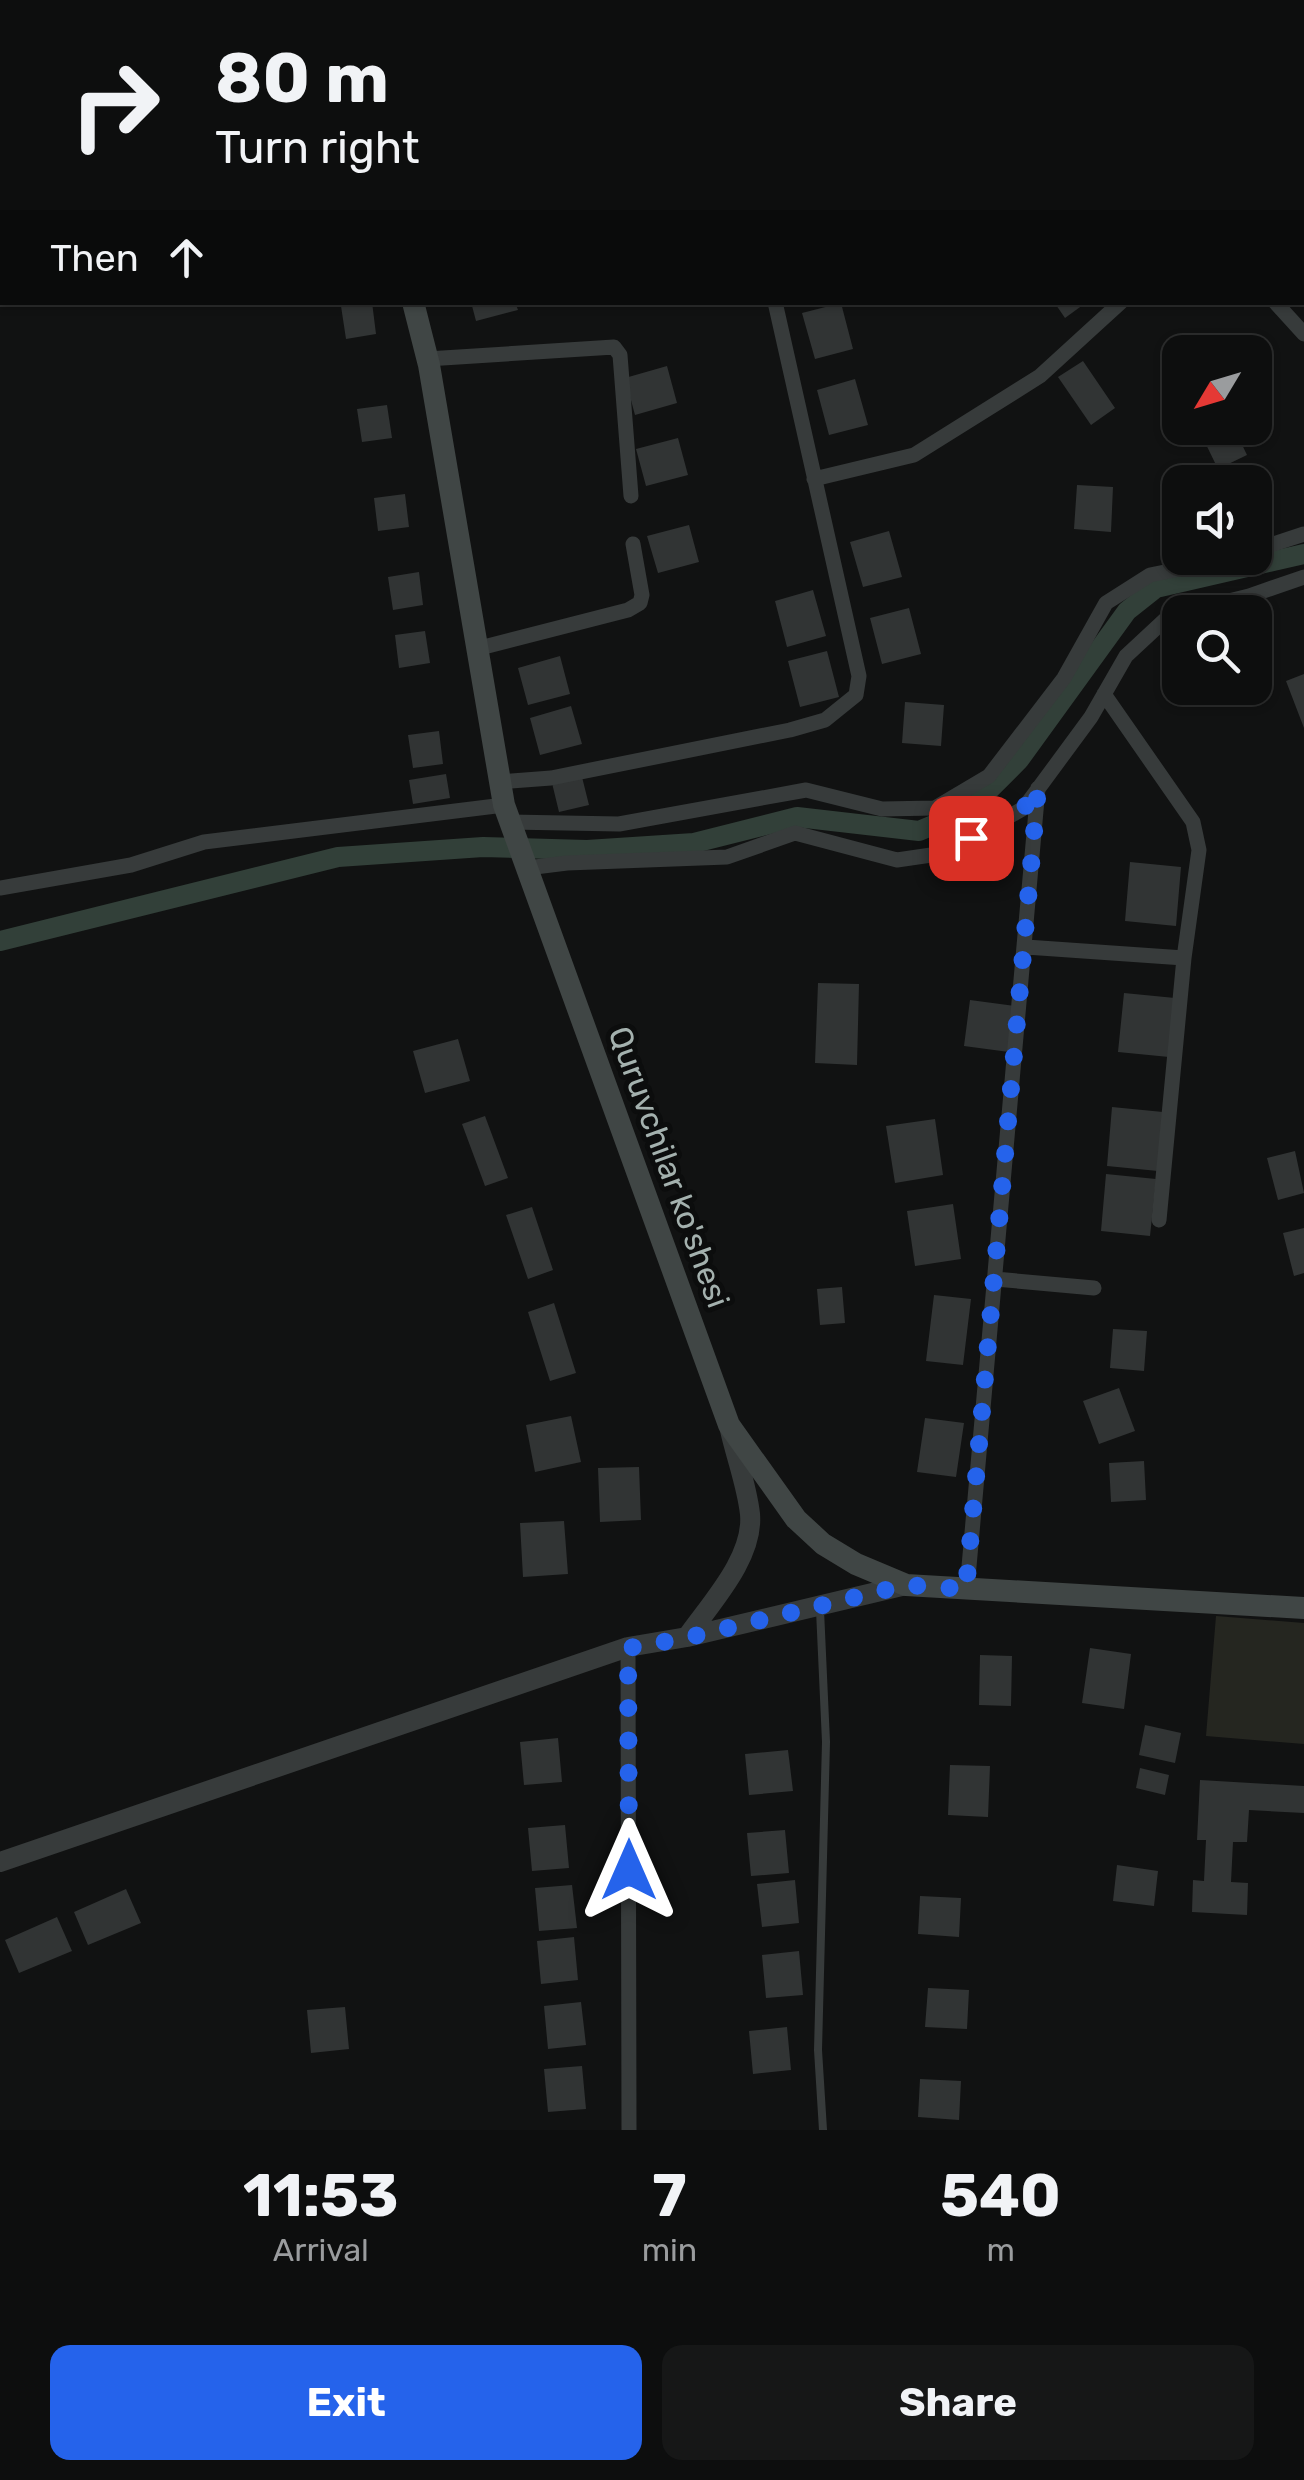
<!DOCTYPE html>
<style>
body{margin:0;font-family:Rubik,sans-serif;background:#161717;color:#f1f3f6;height:100vh;display:flex;flex-direction:column;font-size:38px;white-space:nowrap}
*{box-sizing:border-box;margin:0}
p{font-size:32px;color:#9a9c9e}
.icon{flex:none;width:55px;height:55px;fill:none;stroke:currentColor;stroke-width:2;stroke-linecap:round;stroke-linejoin:round}
.map{position:relative;height:2130px;overflow:hidden}
.drawer{display:flex;flex-direction:column;background:#0d0e0e;flex:1}
.drawer>*{flex:none}
.top-card{position:absolute;left:0px;top:0px;width:1305px;height:305px;box-shadow:0 2px 8px #0004,0 0 0 2px #2d2e2e;background:#0d0e0e;color:#f1f3f6;overflow:hidden}
.needle{width:65px;rotate:232deg}
.fabs{position:absolute;left:1162px;top:335px;display:grid;gap:20px}
.fabs a{display:grid;place-items:center;width:110px;height:110px;border-radius:20px;background:#0d0e0e;box-shadow:0 2px 8px #0004,0 0 0 2px #2d2e2e;font-size:50px}
.pin{position:absolute;display:grid;place-items:center;width:85px;height:85px;color:#fff;margin:-42px;border-radius:20px;box-shadow:0 5px 15px #0006}
.me{position:absolute;width:110px;margin:-55px;rotate:0deg;stroke-linejoin:round;filter:drop-shadow(0 0 8px #0008)}
.turn{display:flex;align-items:center;gap:35px;height:210px;padding:0 50px;font-size:45px}
.turn .icon{width:130px;height:130px;stroke-width:2.5}
.turn b{display:block;font-size:70px;line-height:85px}
.then{display:flex;align-items:center;height:95px;padding:0 50px;background:#0003;gap:20px;font-size:38px}
.eta{display:flex;justify-content:space-evenly;align-items:center;height:170px;text-align:center}
.eta b{font-size:60px;font-weight:700;line-height:70px}
.cta{display:flex;gap:20px;margin-top:auto;padding:20px 50px}
.cta a{flex:1;height:115px;border-radius:20px;background:#2563eb;color:#fff;font-size:40px;font-weight:700;line-height:115px;text-align:center}
.cta a+a{background:#161717;color:#f1f3f6}
.map>svg:first-child{display:block}
</style>
<div class="map">
<svg width="1304" height="2130" viewBox="0 0 1304 2130">
<rect width="100%" height="100%" fill="#111212"/>
<!-- green -->
<path fill="#252620" d="M1216,1616L1304,1623V1744L1206,1736Z"/>
<g fill="none" stroke-linecap="round" stroke-linejoin="round">
<!-- canal -->
<path stroke="#324039" stroke-width="20" d="M0,941L338,857L483,847L587,850L694,843L797,817L919,831L969,810L1019,760L1127,611L1156,588L1304,554"/>
</g>
<!-- building -->
<path fill="#313434" d="M365,302H372L376,334L346,339L341,306Z
M471,302H515L518,310L476,321Z
M1054,302H1087L1065,318Z
M841,303L853,349L815,359L802,313Z
M1083,361L1115,408L1091,425L1058,377Z
M667,366L677,403L635,415L625,378Z
M855,379L868,425L829,435L817,390Z
M387,405L392,438L362,442L357,409Z
M1198,428H1234L1247,455L1218,469Z
M678,438L688,475L646,486L636,449Z
M1077,485L1113,487L1111,532L1074,529Z
M405,494L409,527L378,531L374,498Z
M689,525L699,562L658,573L647,536Z
M889,531L902,577L863,587L850,542Z
M419,572L423,605L393,610L388,577Z
M813,590L826,636L787,647L775,601Z
M909,608L921,654L882,664L870,618Z
M425,631L430,663L399,668L395,635Z
M827,651L839,697L800,707L788,661Z
M560,656L570,694L528,705L518,668Z
M1304,674V728L1286,681Z
M905,702L944,705L941,746L902,743Z
M571,706L582,744L540,755L530,718Z
M439,731L443,764L413,768L408,735Z
M446,774L450,798L413,804L409,780Z
M582,777L589,805L559,812L552,783Z
M1130,862L1181,867L1176,926L1125,921Z
M818,983L859,984L857,1065L815,1063Z
M1124,993L1175,998L1169,1057L1118,1052Z
M970,1000L1015,1006L1009,1052L964,1046Z
M458,1039L470,1081L425,1093L413,1051Z
M1112,1107L1163,1112L1158,1171L1107,1166Z
M485,1116L508,1178L485,1186L462,1124Z
M935,1119L943,1175L895,1183L886,1126Z
M1295,1151L1304,1193L1278,1200L1267,1158Z
M1106,1174L1156,1179L1150,1236L1101,1231Z
M953,1204L961,1259L915,1266L907,1211Z
M532,1207L553,1270L528,1279L506,1215Z
M1304,1228V1273L1294,1276L1283,1233Z
M842,1287L845,1323L820,1325L817,1289Z
M934,1295L971,1299L963,1365L926,1361Z
M554,1303L576,1373L550,1381L528,1312Z
M1113,1329L1147,1331L1144,1371L1110,1368Z
M1119,1388L1135,1431L1099,1444L1083,1401Z
M571,1416L581,1462L535,1472L526,1425Z
M925,1418L964,1423L956,1477L917,1472Z
M1144,1461L1146,1500L1111,1502L1109,1463Z
M639,1467L641,1520L600,1522L598,1468Z
M564,1521L568,1574L523,1577L520,1523Z
M1090,1648L1131,1654L1124,1709L1082,1703Z
M980,1655L1012,1656L1011,1706L979,1705Z
M1145,1725L1181,1733L1175,1763L1139,1755Z
M558,1738L562,1782L524,1785L520,1742Z
M788,1750L793,1791L749,1795L745,1754Z
M950,1765L990,1766L988,1817L948,1815Z
M1140,1768L1169,1775L1165,1795L1136,1788Z
M1200,1780L1304,1786V1813L1249,1810L1247,1842H1233L1231,1882L1248,1883L1247,1915L1192,1912L1193,1880L1204,1881L1206,1840H1197Z
M565,1825L569,1868L532,1871L528,1828Z
M785,1830L789,1873L751,1876L747,1833Z
M1117,1865L1158,1871L1154,1906L1113,1901Z
M795,1880L799,1923L762,1927L757,1884Z
M572,1885L577,1928L539,1931L535,1888Z
M126,1889L141,1923L88,1945L74,1912Z
M920,1896L961,1898L959,1937L918,1934Z
M57,1917L72,1951L19,1973L5,1940Z
M574,1937L578,1980L541,1984L537,1941Z
M799,1951L803,1995L766,1998L762,1955Z
M928,1988L969,1990L967,2029L925,2027Z
M581,2002L586,2045L548,2049L544,2006Z
M345,2007L349,2049L311,2053L307,2010Z
M787,2027L791,2070L753,2074L749,2031Z
M582,2066L586,2109L548,2112L544,2069Z
M920,2079L961,2081L959,2120L918,2117Z"/>
<g fill="none" stroke-linecap="round" stroke-linejoin="round">
<!-- service -->
<path stroke="#373b3b" stroke-width="8" d="M820,1610L826,1742L818,2050L823,2130"/>
<!-- minor -->
<path stroke="#373b3b" stroke-width="15" d="M706,0L707,2
M591,2L602,0
M1132,2L1133,0
M0,159L2,158
M1275,302L1304,334
M427,359L614,347L620,355L631,496
M814,479L914,455L1040,376L1121,302
M1255,550L1304,534
M1184,612L1249,596L1304,577
M476,649L628,610L640,603L642,595L633,544
M1104,694L1193,822L1199,850L1184,958L1159,1220
M498,782L551,778L790,730L825,720L856,695L859,676L775,302
M510,822L619,824L806,790L882,809L935,808L989,776L1064,678L1106,603L1150,575L1233,558
M527,868L567,863L727,857L795,833L897,860L945,853L1024,808L1091,717L1126,656L1169,616L1180,613
M0,888L131,865L204,842L504,805
M1026,947L1184,958
M995,1279L1094,1288
M967,1589L1038,788
M628,1647L629,2130"/>
<!-- tertiary -->
<path stroke="#373b3b" stroke-width="20" d="M687,1637C710,1604 754,1558 750,1514C747,1486 736,1457 730,1430
M0,1862L628,1647L687,1637L906,1585"/>
<!-- secondary -->
<path stroke="#404645" stroke-width="22" d="M310,0L311,2
M413,302L429,365L504,805L729,1425L796,1519L823,1544L856,1564L906,1585L1304,1608"/>
</g>
<g fill="none" stroke-linecap="round" stroke-linejoin="round">
<!-- route -->
<path stroke="#2563eb" stroke-width="18" stroke-dasharray="0 32.4" d="M629,1870L628,1648L686,1638L906,1585L966,1589L1038,788L1024,808L971,838"/>
</g>
<g text-anchor="middle" dominant-baseline="central" stroke-width="10" stroke-linejoin="round" paint-order="stroke">
<!-- street labels -->
<g font-size="32" fill="#a4b1ae" stroke="#0c0d0d">
<text transform="translate(669 1167) rotate(70)">Quruvchilar ko'shesi</text>
</g>
</g>
</svg>
<div class="fabs">
<a><svg class="needle" viewBox="-14 -14 28 28"><path d="M0-13l5 13h-10z" fill="#e53935"/><path d="M0 13l5-13h-10z" fill="#9a9c9e"/></svg></a>
<a><svg class="icon" aria-label="sound" viewBox="0 0 24 24"><path d="M4 9h4l5-4v14l-5-4H4zM17 9q2 3 0 6"/></svg></a>
<a><svg class="icon" aria-label="search" viewBox="0 0 24 24"><circle cx="10" cy="10" r="6"/><path d="M15 15l6 6"/></svg></a>
</div>
<div class="pin" style="left:971px;top:838px;background:#d93025"><svg class="icon" aria-label="arrive" viewBox="0 0 24 24"><path d="M6 21V4h12l-3 4 3 4H6"/></svg></div>
<svg class="me" style="left:629px;top:1870px" viewBox="-20 -20 40 40"><path d="M0-17L14 15 0 8-14 15z" fill="#2563eb" stroke="#fff" stroke-width="4"/></svg>
<div class="top-card">
<div class="turn"><svg class="icon" aria-label="right" viewBox="0 0 24 24"><path d="M7 20v-9h11M14 6l5 5-5 5"/></svg><div><b>80 m</b>Turn right</div></div>
<div class="then">Then<svg class="icon" aria-label="ahead" viewBox="0 0 24 24"><path d="M12 20V5M6 11l6-6 6 6"/></svg></div>
</div>
</div>
<section class="drawer">
<div class="eta">
<div><b>11:53</b><p>Arrival</p></div>
<div><b>7</b><p>min</p></div>
<div><b>540</b><p>m</p></div>
</div>
<div class="cta"><a>Exit</a><a>Share</a></div>
</section>
